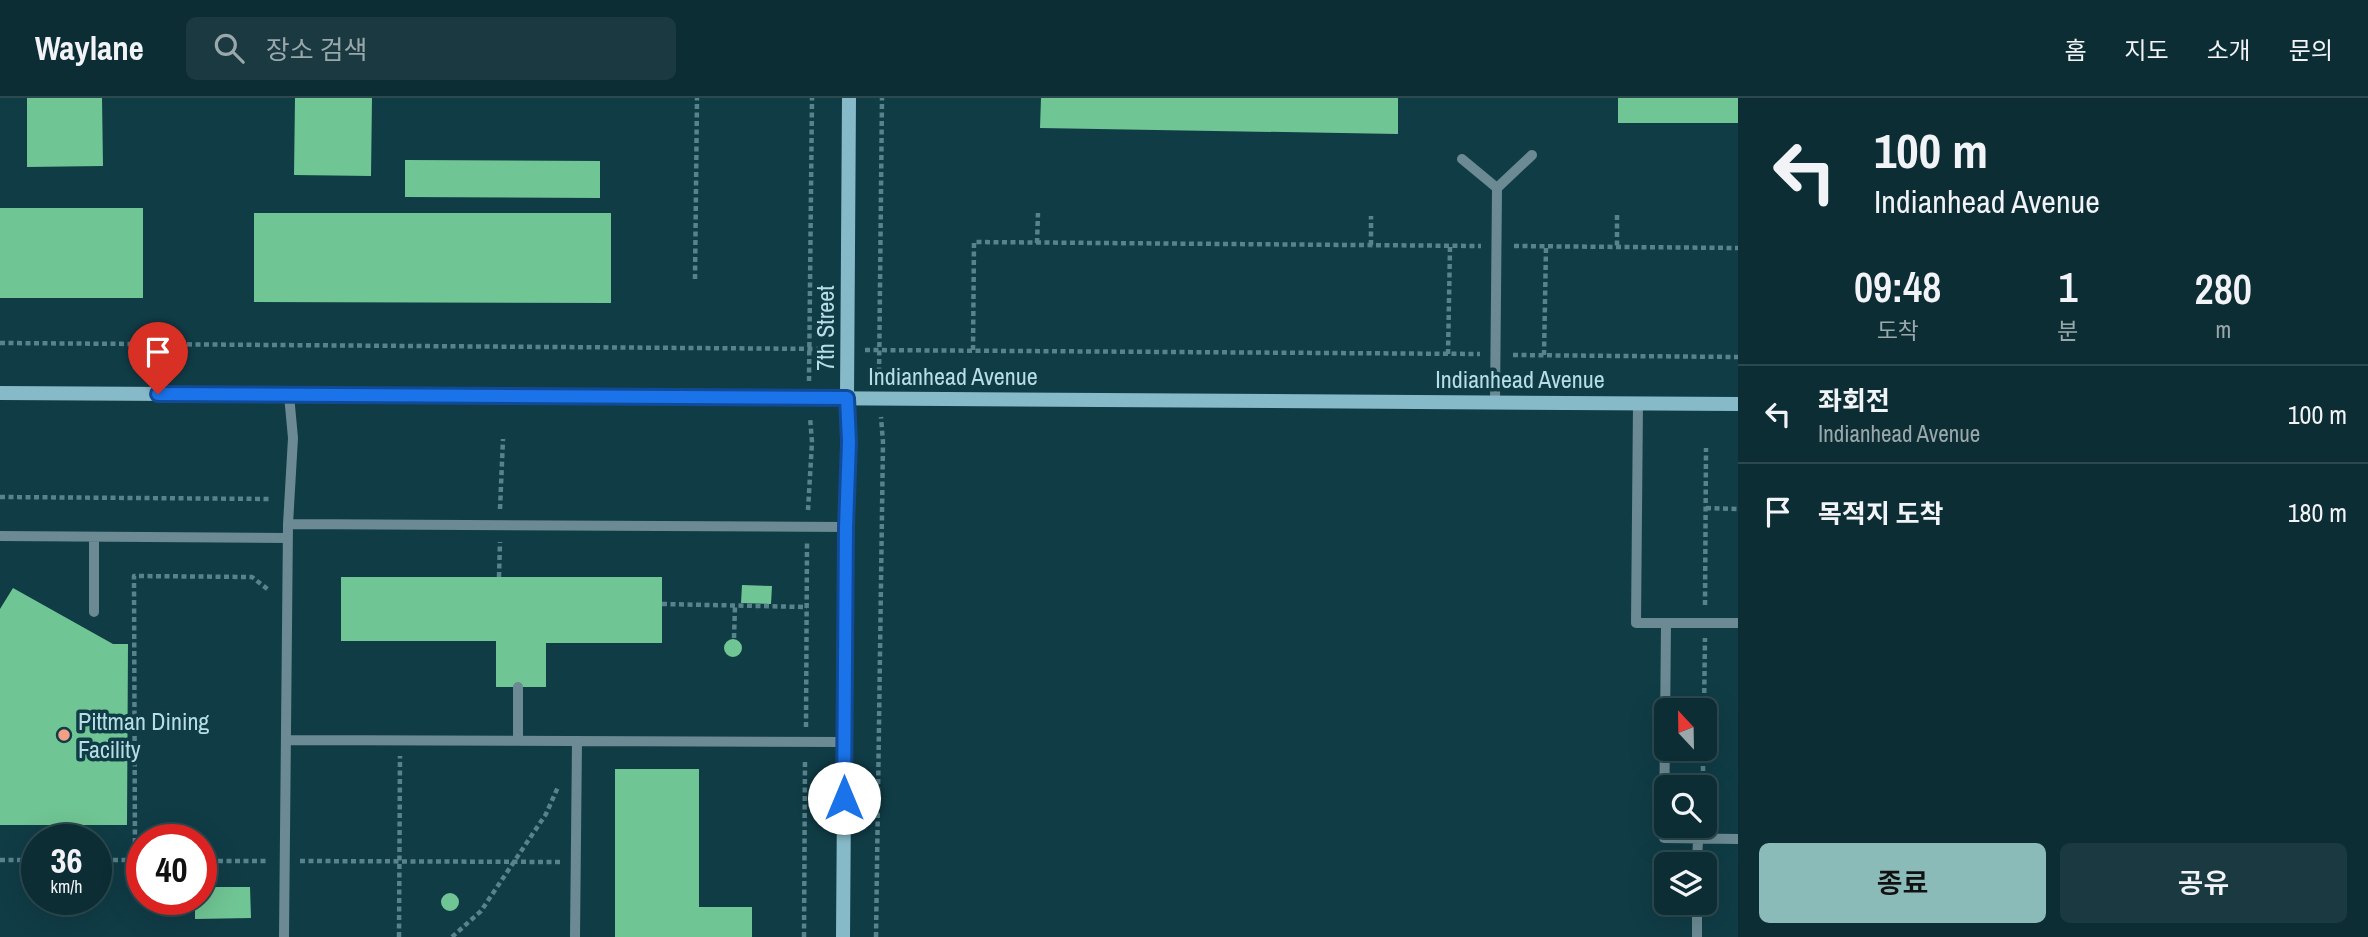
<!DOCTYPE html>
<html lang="ko">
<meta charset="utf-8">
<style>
body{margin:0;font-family:"Archivo Narrow","Noto Sans KR",sans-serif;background:#1a3940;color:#f1f3f6;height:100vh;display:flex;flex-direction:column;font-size:26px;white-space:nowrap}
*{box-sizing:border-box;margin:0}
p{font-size:23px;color:#9aa8ac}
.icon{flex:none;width:38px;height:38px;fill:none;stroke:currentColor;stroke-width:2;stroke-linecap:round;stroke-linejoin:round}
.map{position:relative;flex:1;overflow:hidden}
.details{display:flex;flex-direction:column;background:#0c2d34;width:630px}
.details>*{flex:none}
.banner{background:#0c2d34;color:#f1f3f6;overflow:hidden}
.needle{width:46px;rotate:338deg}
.controls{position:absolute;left:1654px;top:600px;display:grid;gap:14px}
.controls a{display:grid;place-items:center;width:63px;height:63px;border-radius:10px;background:#0c2d34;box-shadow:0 7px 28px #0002,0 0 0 2px #2c494f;font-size:35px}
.speed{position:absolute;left:21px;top:726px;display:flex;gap:14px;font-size:35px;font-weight:700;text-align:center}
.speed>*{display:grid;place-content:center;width:91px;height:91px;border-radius:50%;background:#0c2d34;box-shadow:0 7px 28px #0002,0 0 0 2px #2c494f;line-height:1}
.speed small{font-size:18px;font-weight:400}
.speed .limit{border:10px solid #d22;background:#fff;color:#111}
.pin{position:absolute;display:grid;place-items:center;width:60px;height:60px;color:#fff;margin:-72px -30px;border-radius:50% 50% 50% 0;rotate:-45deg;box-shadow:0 0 7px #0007}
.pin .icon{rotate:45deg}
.me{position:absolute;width:77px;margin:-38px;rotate:0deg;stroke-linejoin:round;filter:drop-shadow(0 0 5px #0008)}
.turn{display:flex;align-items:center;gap:24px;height:147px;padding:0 21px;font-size:32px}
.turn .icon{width:91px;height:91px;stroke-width:2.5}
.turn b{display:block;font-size:49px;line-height:60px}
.eta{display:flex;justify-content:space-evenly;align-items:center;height:119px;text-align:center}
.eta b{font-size:42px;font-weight:600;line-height:49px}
.primary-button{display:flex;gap:14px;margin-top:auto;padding:14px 21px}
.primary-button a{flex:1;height:80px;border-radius:10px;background:#8bbbb9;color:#111;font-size:28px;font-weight:600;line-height:80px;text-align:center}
.primary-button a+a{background:#1a3940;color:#f1f3f6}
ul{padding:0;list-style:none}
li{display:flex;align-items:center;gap:21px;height:98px;padding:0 21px;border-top:2px solid #2c494f}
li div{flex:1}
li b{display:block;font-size:26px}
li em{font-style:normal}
header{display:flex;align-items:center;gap:42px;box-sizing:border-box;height:98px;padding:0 35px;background:#0c2d34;border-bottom:2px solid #2c494f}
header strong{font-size:33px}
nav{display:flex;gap:38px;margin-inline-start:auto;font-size:24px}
.search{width:490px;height:63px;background:#1a3940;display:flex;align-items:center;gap:18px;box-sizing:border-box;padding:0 24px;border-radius:10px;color:#9aa8ac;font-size:26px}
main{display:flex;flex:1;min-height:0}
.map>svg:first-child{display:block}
</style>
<header>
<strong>Waylane</strong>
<div class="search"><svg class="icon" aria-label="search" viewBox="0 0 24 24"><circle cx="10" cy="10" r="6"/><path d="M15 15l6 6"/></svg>장소 검색</div>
<nav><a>홈</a><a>지도</a><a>소개</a><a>문의</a></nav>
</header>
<main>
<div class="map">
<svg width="1738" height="839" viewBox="0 0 1738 839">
<rect width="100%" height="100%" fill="#103c46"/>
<!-- building -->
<path fill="#70c594" d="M27,0H102L103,68L27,69Z
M295,0H372L371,78L294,77Z
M1041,0H1398V36L1040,30Z
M1618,0H1738V25H1618Z
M405,62L600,63V100L405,99Z
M0,110H143V200H0Z
M254,115H611V205L254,204Z
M341,479H662V545H546V589H496V543H341Z
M742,487L772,488L771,506L741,505Z
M13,490L113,546H128L127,727H0V511Z
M724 550a9 9 0 1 1 18 0a9 9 0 1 1-18 0Z
M615,671H699V809H752V839H615Z
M201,789H250L251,820L195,821V802H201Z
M441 804a9 9 0 1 1 18 0a9 9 0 1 1-18 0Z"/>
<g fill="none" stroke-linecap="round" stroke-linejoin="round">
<!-- path -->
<path stroke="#58828c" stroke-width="4.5" stroke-dasharray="5 3.5" stroke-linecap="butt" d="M1617,117V149
M1037,145L1038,115
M1371,147V118
M1514,148L1738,150
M695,181L697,0
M0,245L829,251
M865,252L1480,256
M973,252L974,144L1481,148
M1448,256L1450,149
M1513,257L1738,259
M1544,257L1546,149
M809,283L812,0
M879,283L882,0
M0,399L272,401
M1706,410L1738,411
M500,411L503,341
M808,412L812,344L810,319
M499,479L500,444
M662,506L807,509
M1705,507L1706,350
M734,540L735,508
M1704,612L1705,540
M806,629L807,445
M1703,690V651
M0,762H37
M96,762H142
M135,762L134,478L252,479L270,493
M201,763H267
M300,763L561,764
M399,839L400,658
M452,839L481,813L546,716L558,689
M804,839L805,662
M876,839L883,344L881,319"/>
<!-- lane -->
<path stroke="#6b8a93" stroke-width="10" d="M1462,61L1497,90
M1495,304L1497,90L1532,57
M1638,305L1636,525H1666L1664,740L1738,741
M288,426L846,429
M0,438L287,440
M94,514V439
M1666,525H1738
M286,642L844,644
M518,643V589
M1697,766L1698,741
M284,839L288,426L293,340L289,297
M575,839L577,643
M1697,839V805"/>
<!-- secondary -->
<path stroke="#87bac8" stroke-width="14" d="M0,295L1738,306
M843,839L846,429L849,344L847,300L849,0"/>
</g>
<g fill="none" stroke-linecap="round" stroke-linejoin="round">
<!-- route casing -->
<g stroke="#114b97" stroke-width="18">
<path id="route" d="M158,296L847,300L849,344L846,429L844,700"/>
</g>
<!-- route -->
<use href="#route" stroke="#1a73e8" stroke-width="12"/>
</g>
<!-- markers -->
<circle fill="#f39f86" stroke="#103c46" stroke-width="2.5" cx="64" cy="637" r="7"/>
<g text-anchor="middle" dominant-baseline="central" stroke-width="7" stroke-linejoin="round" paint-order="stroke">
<!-- street labels -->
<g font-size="24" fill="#b7dde7" stroke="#103c46">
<text transform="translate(825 230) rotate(-90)">7th Street</text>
<text x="953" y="278">Indianhead Avenue</text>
<text x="1520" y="281">Indianhead Avenue</text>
</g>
<!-- poi labels -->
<g font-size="24" fill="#b7dde7" stroke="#103c46" text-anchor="start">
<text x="78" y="623">Pittman Dining<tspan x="78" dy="28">Facility</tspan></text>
</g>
</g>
</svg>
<div class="controls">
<a><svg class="needle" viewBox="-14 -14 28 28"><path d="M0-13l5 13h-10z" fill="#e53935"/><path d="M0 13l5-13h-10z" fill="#9aa8ac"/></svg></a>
<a><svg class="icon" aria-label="search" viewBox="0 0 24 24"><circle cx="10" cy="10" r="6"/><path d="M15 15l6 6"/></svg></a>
<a><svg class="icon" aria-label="layers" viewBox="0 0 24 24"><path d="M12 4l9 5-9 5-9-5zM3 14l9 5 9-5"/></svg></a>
</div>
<div class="speed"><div>36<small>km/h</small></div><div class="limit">40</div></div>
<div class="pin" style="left:158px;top:296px;background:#d93025"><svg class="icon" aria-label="arrive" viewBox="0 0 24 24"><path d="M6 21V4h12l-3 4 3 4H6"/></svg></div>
<svg class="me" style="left:844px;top:700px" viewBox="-20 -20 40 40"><circle r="19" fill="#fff"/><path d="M0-13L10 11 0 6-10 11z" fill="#1a73e8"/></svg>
</div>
<section class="details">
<div class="banner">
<div class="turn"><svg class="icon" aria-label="left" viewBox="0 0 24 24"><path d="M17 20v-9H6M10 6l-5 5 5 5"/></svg><div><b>100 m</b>Indianhead Avenue</div></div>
</div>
<div class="eta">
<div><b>09:48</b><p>도착</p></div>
<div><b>1</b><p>분</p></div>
<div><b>280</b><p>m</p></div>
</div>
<ul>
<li><svg class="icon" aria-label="left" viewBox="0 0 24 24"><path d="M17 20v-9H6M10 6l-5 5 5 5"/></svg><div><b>좌회전</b><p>Indianhead Avenue</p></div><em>100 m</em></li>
<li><svg class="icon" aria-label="arrive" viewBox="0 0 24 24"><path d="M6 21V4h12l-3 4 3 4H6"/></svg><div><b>목적지 도착</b></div><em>180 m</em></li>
</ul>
<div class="primary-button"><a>종료</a><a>공유</a></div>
</section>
</main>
